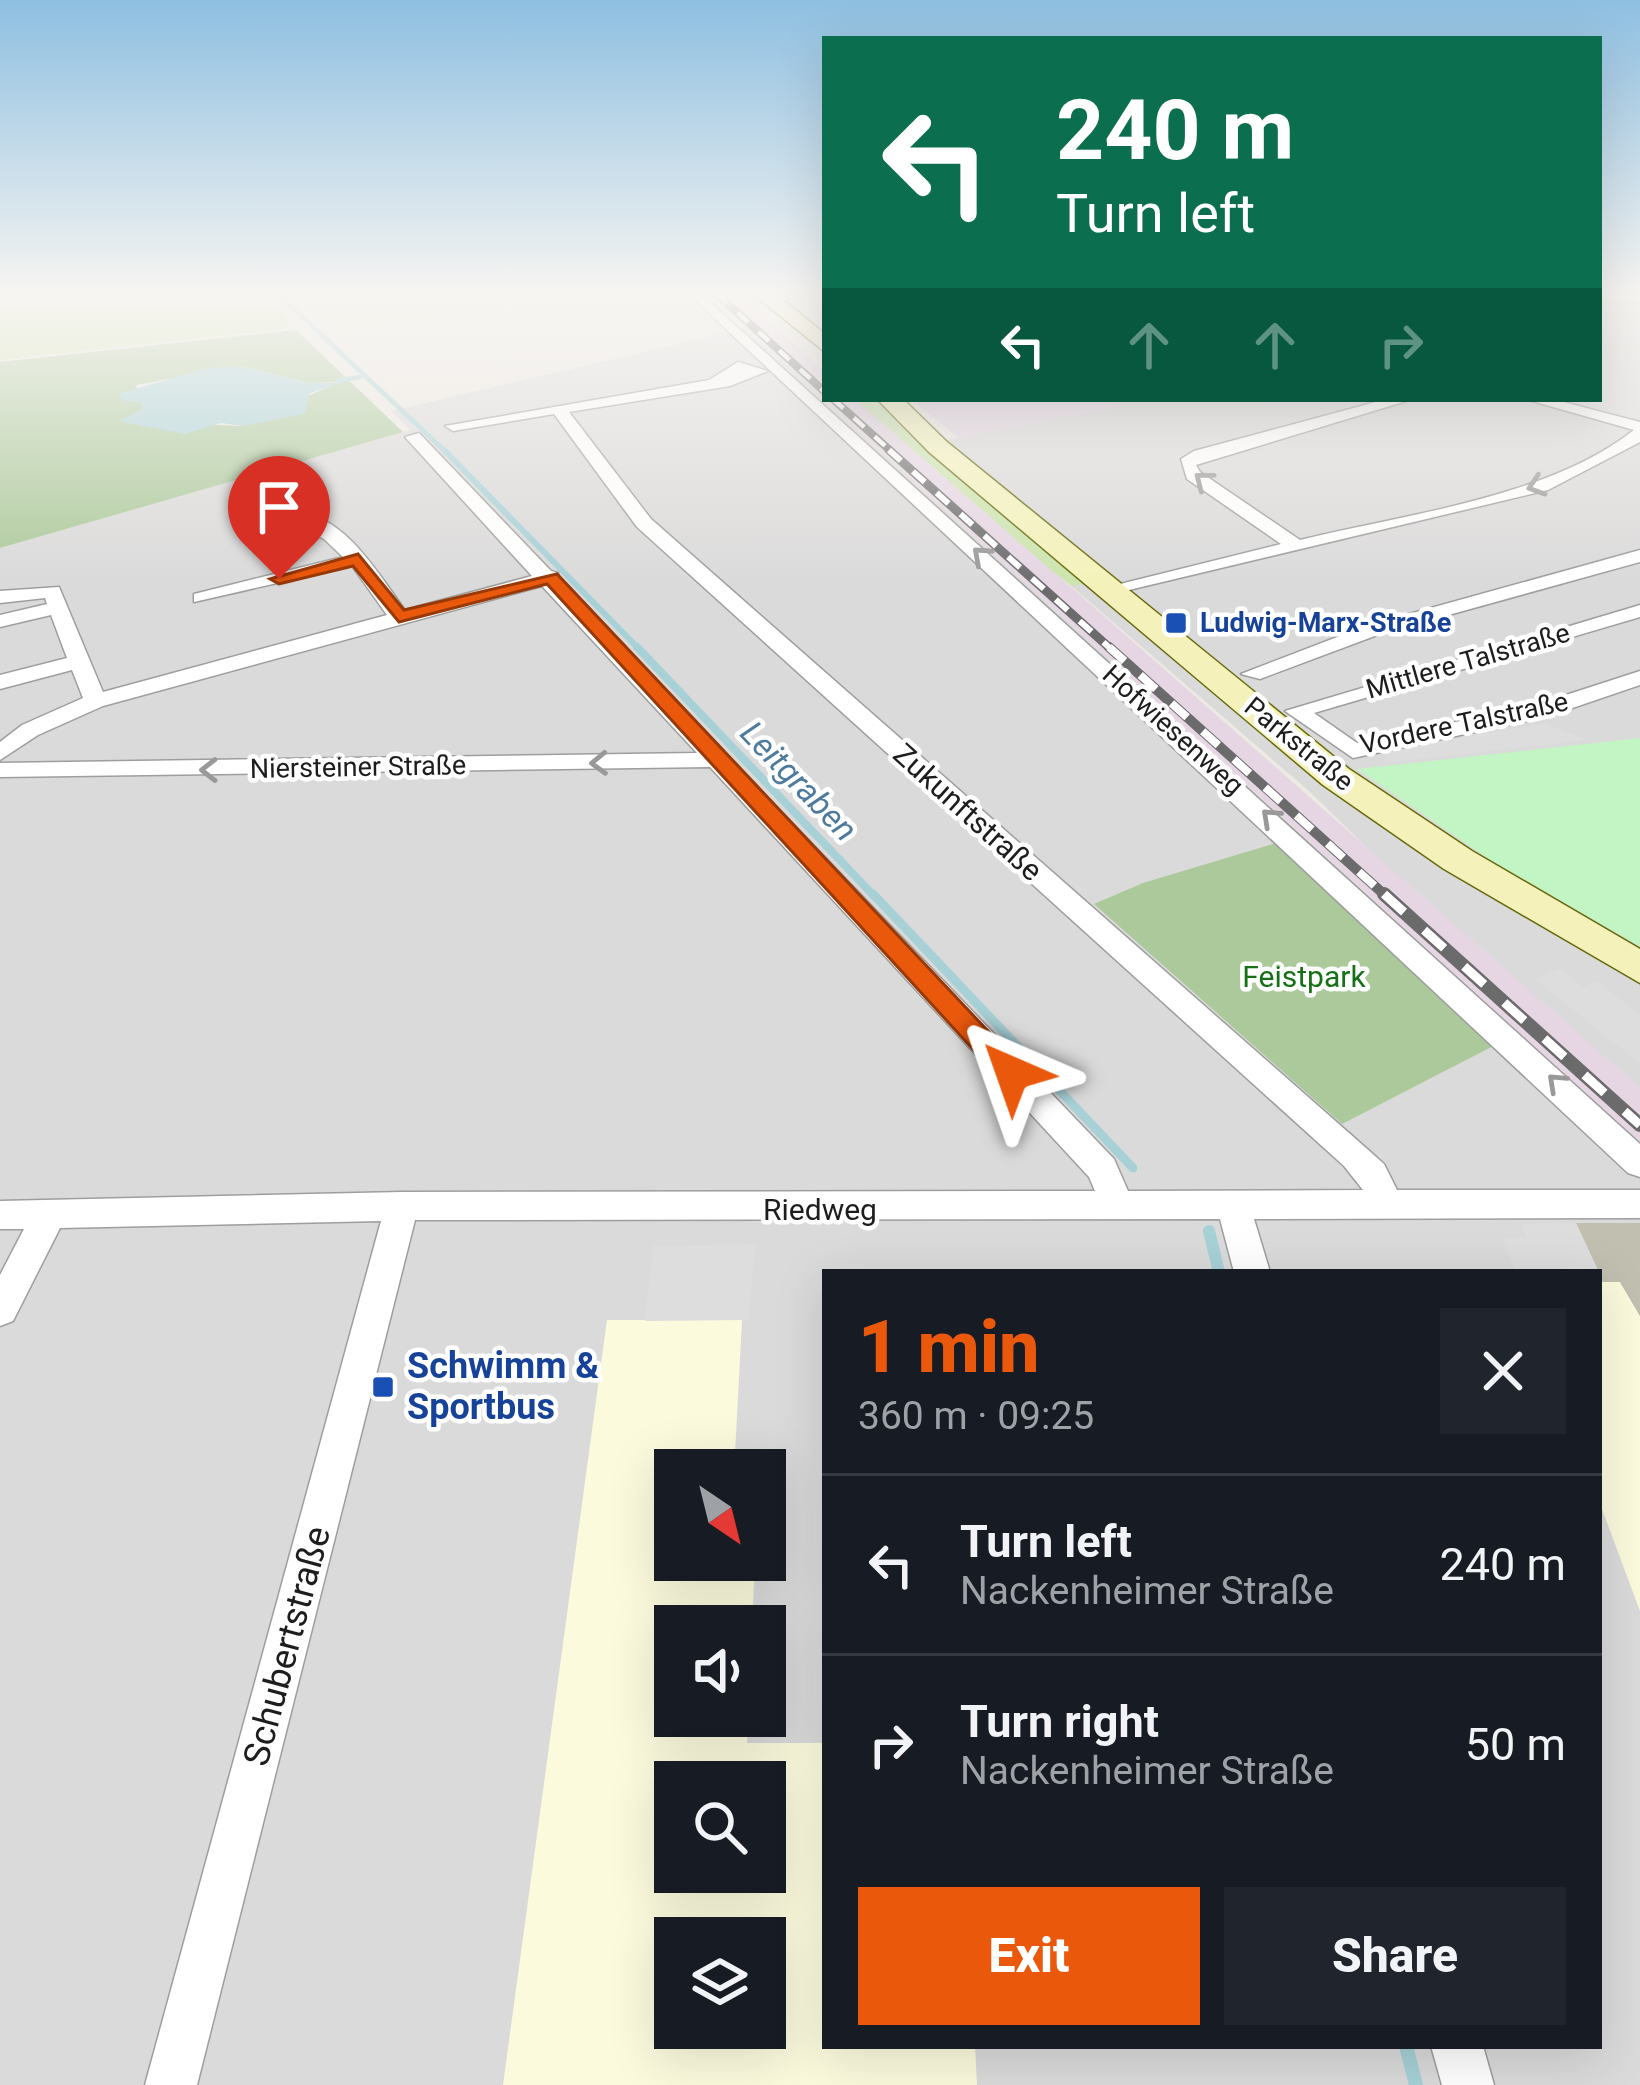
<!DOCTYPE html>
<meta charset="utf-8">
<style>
body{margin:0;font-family:Roboto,sans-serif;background:#20242c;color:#f1f3f6;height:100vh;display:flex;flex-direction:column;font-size:45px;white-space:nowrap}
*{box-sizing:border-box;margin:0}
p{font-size:39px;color:#9ea1a6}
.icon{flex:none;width:66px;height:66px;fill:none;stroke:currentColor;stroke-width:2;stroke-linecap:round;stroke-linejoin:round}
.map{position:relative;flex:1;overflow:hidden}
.details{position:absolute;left:822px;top:1269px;width:780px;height:780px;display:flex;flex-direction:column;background:#171b24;border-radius:0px;box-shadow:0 12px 48px #0002}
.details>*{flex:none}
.top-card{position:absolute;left:822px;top:36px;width:780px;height:366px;border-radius:0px;box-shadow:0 12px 48px #0002;background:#0b6e4f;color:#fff;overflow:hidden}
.needle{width:78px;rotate:145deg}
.buttons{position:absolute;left:654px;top:1449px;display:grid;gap:24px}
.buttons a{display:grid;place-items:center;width:132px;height:132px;border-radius:0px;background:#171b24;box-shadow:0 12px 48px #0002;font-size:60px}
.pin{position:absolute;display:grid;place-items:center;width:102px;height:102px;color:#fff;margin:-123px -51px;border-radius:50% 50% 50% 0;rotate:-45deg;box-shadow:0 0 12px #0007}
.pin .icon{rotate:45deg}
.me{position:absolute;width:132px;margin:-66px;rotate:317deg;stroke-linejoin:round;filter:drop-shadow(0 0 9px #0008)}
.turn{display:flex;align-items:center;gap:42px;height:252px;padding:0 36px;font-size:54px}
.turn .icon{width:156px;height:156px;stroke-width:2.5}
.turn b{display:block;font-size:84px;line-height:102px}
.lanes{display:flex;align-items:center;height:114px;padding:0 36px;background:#0003;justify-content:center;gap:60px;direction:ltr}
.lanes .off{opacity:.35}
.round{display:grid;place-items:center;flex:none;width:126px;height:126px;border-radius:0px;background:#20242c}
.summary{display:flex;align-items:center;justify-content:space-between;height:204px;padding:0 36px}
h1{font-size:72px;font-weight:800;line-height:90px;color:#ea580c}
.cta{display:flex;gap:24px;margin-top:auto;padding:24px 36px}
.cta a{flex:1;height:138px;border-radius:0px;background:#ea580c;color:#fff;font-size:48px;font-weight:800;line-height:138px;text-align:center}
.cta a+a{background:#20242c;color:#f1f3f6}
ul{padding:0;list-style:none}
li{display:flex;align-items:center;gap:36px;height:180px;padding:0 36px;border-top:3px solid #363941}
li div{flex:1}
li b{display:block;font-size:45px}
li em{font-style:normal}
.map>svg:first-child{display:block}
</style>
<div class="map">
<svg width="1640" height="2085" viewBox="0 0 1640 2085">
<rect width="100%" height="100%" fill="#ede9e3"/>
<!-- residential -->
<path fill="#dbdada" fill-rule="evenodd" d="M1599,294H1640V1088L1403,883L1309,791L910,447L1118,407L1106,399H1599Z
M746,328L1640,1143V2085H0V548L410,430L391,411ZM825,1272H1599V2046H825ZM675,1470H765V1560H675ZM675,1626H765V1716H675ZM675,1782H765V1872H675ZM675,1938H765V2028H675Z"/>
<!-- industrial -->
<path fill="#e6d6e4" d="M709,294H736L792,341L825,373V399H854L870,410L1640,1088V1143Z
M912,399H1106L1120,407L958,438Z"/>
<!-- education -->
<path fill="#fcfadd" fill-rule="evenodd" d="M1599,1282H1620L1640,1316V1611L1599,1501Z
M607,1320H742L735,1454L760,1455L759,1470H675V1560H755L752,1626H675V1716H748L747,1743H825V2046H975L977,2085H503ZM675,1782H765V1872H675ZM675,1938H765V2028H675Z"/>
<!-- construction -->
<path fill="#c1bfaf" d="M1576,1223H1640V1316L1620,1282H1603Z"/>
<!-- farmland -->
<path fill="#ebead0" d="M301,294H537L342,334Z"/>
<!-- grass -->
<path fill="#cce4ad" d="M0,294H266L291,323L284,329L0,360Z
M855,399H877L1093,582L1072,586L1052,571Z"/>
<!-- forest -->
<path fill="#acc99b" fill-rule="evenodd" d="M296,330L403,432L0,548V362ZM239,366L310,383L339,382L242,426L121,421L143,409L136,385Z
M1283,841L1501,1042L1342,1124L1094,904L1143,883Z"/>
<!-- park -->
<path fill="#c3f4c3" d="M1640,738V947L1490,860L1357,769Z"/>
<!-- parking -->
<path fill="#ddd" d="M1544,723L1586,740L1385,763V751Z
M1560,968L1582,987L1598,981L1640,1016V1064L1535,979Z
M1576,1223L1599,1272H1516L1502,1238L1526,1237L1522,1224Z
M755,1244L749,1320L645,1321L653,1246Z"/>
<!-- water -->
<path fill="#a7d0d7" d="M239,366L309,383H340L310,393L305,414L242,426L221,423L185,434L119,421L143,409L140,402L123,401L118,394L208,368Z"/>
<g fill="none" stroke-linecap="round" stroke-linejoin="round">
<!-- stream-far5 -->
<path stroke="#a7d0d7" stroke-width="4.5" d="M278,294L447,453
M338,381L360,377"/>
<!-- stream-far4 -->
<path stroke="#a7d0d7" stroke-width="6" d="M444,450L640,650"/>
<!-- stream-far3 -->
<path stroke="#a7d0d7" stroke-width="8" d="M637,647L875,897"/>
<!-- stream-far2 -->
<path stroke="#a7d0d7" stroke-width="9" d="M873,894L1133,1168"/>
<!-- stream-far1 -->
<path stroke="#a7d0d7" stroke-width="12" d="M1209,1231L1219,1272"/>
<!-- stream -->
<path stroke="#a7d0d7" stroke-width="14" d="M1406,2046L1416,2085"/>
<!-- street casing -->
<g stroke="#9e9e9e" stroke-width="3">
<path id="street" d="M809,294L769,303L762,299Z
M1599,294H1640V302L1599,300Z
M703,296L1640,1144V1177L1628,1173L698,303Z
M738,362L768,371L730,386L569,412L651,519L1366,1148L1384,1164L1397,1190H1640V1218L1254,1219L1270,1272H1234L1220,1219L415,1220L197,2085H145L381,1221L60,1228L13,1321L0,1326V1275L24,1229H0V1201L402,1192L1095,1191L1089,1177L710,767L0,777V763L697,753L542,586L103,706L38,735L0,760V742L22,725L83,698L72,670L0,689V675L67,658L51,615L0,627V615L47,604L45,598L0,603V591L59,587L103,692L387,615L352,566L194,602V594L343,557L324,539L293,522V514C342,509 380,577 405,610L532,576L405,437L419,433L551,571L558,573L559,580L1114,1159L1128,1191L1363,1190L1344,1166L637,527L554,414L453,431L445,426L709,380Z
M1387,399H1413L1196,465L1200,472L1300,540C1405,514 1548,498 1634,430L1525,399H1552L1640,422V442L1548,490L1108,595V587L1281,544L1187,479L1181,459L1194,451Z
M1640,550V562L1380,634L1260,679L1241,674L1366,626Z
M1640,605V617L1314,713L1357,743L1535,705L1640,671V685L1549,716L1353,758L1285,711Z
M1431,2046H1483L1494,2085H1442Z"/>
</g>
<!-- secondary casing -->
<g stroke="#676a0d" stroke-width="3">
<path id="secondary" d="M753,294H776L825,334V352Z
M877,399H903L947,442L1349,769L1472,851L1640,949V983L1444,869L1323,785L929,452Z"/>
</g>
<!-- street -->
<use href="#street" fill="#fff" fill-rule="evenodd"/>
<!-- secondary -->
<use href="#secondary" fill="#f4f2ba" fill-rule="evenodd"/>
<!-- rail-far3 casing -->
<g stroke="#6b6b6b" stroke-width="8">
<path id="rail-far3" d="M717,294L825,392
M833,399L893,453"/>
</g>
<!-- rail-far2 casing -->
<g stroke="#6b6b6b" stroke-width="9">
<path id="rail-far2" d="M889,450L1112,650"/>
</g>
<!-- rail-far1 casing -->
<g stroke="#6b6b6b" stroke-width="10">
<path id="rail-far1" d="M1109,647L1387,897"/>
</g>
<!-- rail casing -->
<g stroke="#6b6b6b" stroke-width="14">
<path id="rail" d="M1384,894L1640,1125"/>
</g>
<!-- rail-far3 -->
<use href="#rail-far3" stroke="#fff" stroke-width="4.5" stroke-dasharray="14" stroke-linecap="butt"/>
<!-- rail-far2 -->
<use href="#rail-far2" stroke="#fff" stroke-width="6" stroke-dasharray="16" stroke-linecap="butt"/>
<!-- rail-far1 -->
<use href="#rail-far1" stroke="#fff" stroke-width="8" stroke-dasharray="21" stroke-linecap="butt"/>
<!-- rail -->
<use href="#rail" stroke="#fff" stroke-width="9" stroke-dasharray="27" stroke-linecap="butt"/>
</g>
<!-- one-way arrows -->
<defs><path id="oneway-chevron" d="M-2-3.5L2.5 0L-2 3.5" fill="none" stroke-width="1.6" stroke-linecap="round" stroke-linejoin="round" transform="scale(3)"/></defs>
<g stroke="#999">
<use href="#oneway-chevron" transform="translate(1203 480) rotate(-142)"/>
<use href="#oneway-chevron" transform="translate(1536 486) rotate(162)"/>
<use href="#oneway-chevron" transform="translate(981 555) rotate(-138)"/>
<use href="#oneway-chevron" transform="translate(599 763) rotate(178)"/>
<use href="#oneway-chevron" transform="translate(209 770) rotate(-180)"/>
<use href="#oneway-chevron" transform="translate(1270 817) rotate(-137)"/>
<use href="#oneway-chevron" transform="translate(1556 1082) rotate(-137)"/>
</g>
<!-- sky -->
<linearGradient id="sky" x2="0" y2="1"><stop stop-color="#8ebfe1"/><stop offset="0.5" stop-color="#f7f5f2"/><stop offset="1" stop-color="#f7f5f2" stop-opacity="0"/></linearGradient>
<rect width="1640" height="586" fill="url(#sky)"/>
<!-- route -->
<path fill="#ea580c" stroke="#983908" stroke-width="3" d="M358,554L404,610L557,574L1021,1066V1081H1002L547,584L399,622L353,566L279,584L270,579Z"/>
<!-- markers -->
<g fill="#1a4fb4" stroke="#fff" stroke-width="4.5">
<rect x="1164" y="611" width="24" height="24" rx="6"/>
<rect x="371" y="1375" width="24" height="24" rx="6"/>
</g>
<g text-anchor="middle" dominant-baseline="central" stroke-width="9" stroke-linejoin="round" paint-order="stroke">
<!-- far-transit labels -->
<g font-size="27" font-weight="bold" fill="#164399" stroke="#fff" text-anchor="start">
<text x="1200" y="623">Ludwig-Marx-Straße</text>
</g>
<!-- far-street labels -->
<g font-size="27" fill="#1d1d1d" stroke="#fff">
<text transform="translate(1468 661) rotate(-16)">Mittlere Talstraße</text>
<text transform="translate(1464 723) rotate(-12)">Vordere Talstraße</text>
<text transform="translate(1173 730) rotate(42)">Hofwiesenweg</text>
<text transform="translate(1299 744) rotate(39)">Parkstraße</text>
<text transform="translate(358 767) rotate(-1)">Niersteiner Straße</text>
</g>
<!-- street labels -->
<g font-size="30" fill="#1d1d1d" stroke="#fff">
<text transform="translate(968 812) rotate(42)">Zukunftstraße</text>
<text x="820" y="1209">Riedweg</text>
</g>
<!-- park labels -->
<g font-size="30" fill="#147115" stroke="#fff">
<text x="1304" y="976">Feistpark</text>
</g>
<!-- water labels -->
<g font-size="33" font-style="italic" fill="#4e7b9d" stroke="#fff">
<text transform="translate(799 781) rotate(46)">Leitgraben</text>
</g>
<!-- near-transit labels -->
<g font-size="36" font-weight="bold" fill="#164399" stroke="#fff" text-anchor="start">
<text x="407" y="1366">Schwimm &amp;<tspan x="407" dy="41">Sportbus</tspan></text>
</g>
<!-- near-street labels -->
<g font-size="36" fill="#1d1d1d" stroke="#fff">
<text transform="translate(287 1646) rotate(-75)">Schubertstraße</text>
</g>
</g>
</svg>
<div class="buttons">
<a><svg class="needle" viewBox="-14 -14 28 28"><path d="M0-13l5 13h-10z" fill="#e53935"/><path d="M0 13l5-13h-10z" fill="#9ea1a6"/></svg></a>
<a><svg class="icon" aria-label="sound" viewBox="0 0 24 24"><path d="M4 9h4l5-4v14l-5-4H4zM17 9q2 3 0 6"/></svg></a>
<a><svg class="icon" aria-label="search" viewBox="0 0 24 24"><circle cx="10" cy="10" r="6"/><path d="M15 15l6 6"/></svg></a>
<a><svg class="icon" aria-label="layers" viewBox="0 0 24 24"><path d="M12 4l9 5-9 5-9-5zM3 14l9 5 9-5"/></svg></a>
</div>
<div class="pin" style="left:279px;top:579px;background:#d93025"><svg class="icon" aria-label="arrive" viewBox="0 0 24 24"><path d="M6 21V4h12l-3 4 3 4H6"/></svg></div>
<svg class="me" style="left:1012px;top:1073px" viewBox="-20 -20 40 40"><path d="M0-17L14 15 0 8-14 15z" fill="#ea580c" stroke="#fff" stroke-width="4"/></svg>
<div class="top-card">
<div class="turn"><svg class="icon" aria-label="left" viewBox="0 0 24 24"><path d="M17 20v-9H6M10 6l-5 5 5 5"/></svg><div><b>240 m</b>Turn left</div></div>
<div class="lanes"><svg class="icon" aria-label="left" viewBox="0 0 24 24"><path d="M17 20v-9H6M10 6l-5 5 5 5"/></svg><svg class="icon off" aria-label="ahead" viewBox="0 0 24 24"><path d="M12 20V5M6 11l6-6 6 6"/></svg><svg class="icon off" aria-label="ahead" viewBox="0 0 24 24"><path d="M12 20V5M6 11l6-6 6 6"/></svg><svg class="icon off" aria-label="right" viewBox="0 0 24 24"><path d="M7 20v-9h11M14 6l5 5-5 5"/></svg></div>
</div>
<section class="details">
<div class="summary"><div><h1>1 min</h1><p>360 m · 09:25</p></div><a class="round"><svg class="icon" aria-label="close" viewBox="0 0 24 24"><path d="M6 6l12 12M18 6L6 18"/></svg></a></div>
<ul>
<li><svg class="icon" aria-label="left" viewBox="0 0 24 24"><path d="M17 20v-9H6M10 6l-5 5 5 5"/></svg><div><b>Turn left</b><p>Nackenheimer Straße</p></div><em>240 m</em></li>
<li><svg class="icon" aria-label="right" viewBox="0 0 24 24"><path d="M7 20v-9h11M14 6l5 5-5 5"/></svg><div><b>Turn right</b><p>Nackenheimer Straße</p></div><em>50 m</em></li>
</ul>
<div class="cta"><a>Exit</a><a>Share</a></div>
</section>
</div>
